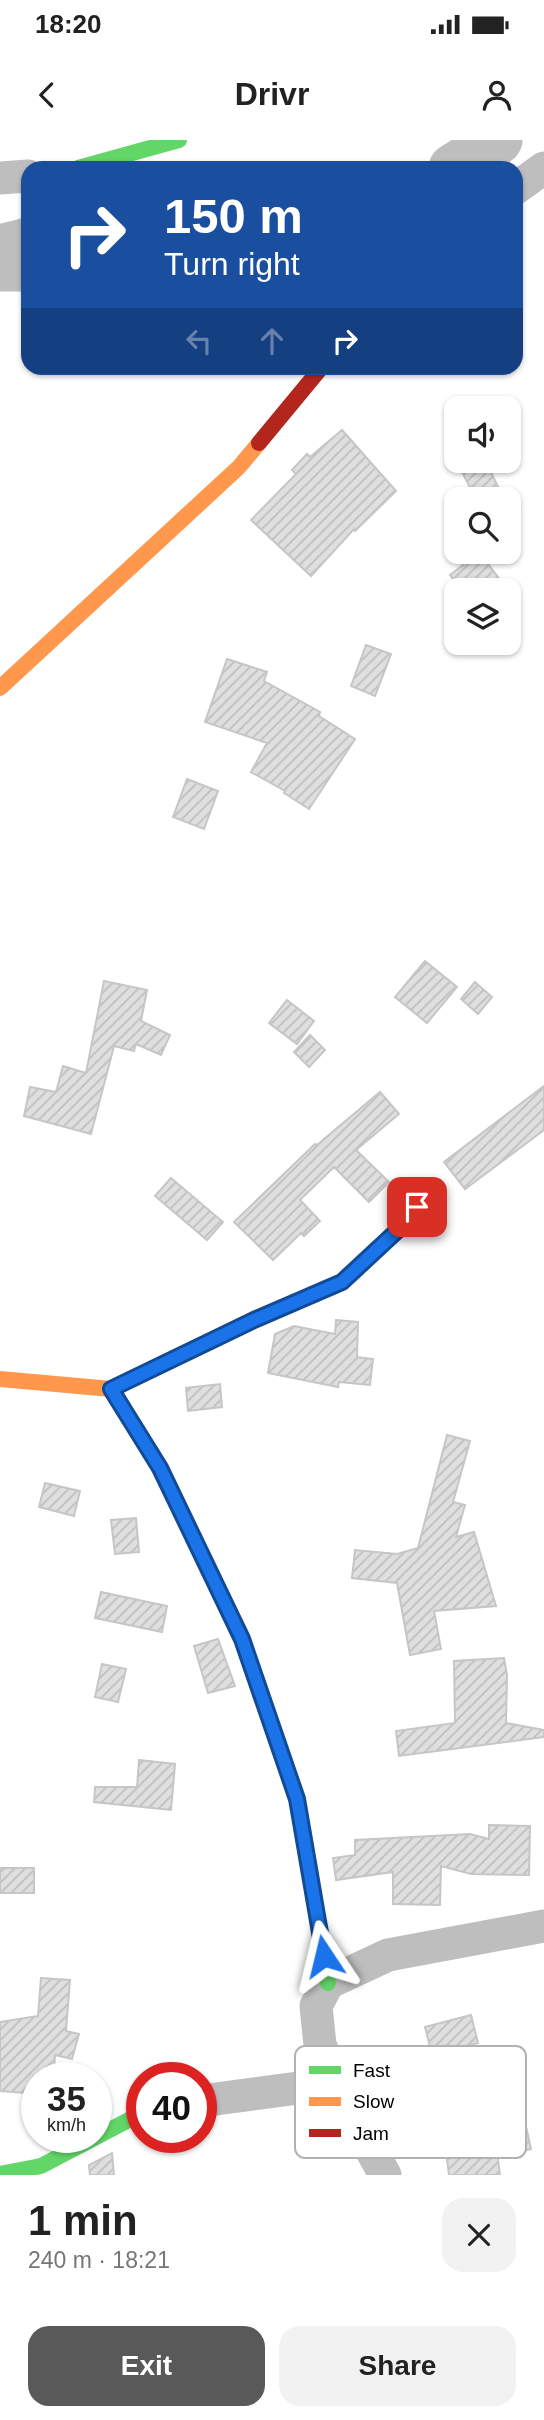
<!DOCTYPE html>
<meta charset="utf-8">
<style>
body{margin:0;font-family:Helvetica,sans-serif;background:#f2f2f2;color:#222;height:100vh;display:flex;flex-direction:column;font-size:26px;white-space:nowrap}
*{box-sizing:border-box;margin:0}
p{font-size:23px;color:#767676}
.icon{flex:none;width:38px;height:38px;fill:none;stroke:currentColor;stroke-width:2;stroke-linecap:round;stroke-linejoin:round}
.map{position:relative;height:2035px;overflow:hidden}
.drawer{display:flex;flex-direction:column;background:#fff;flex:1}
.drawer>*{flex:none}
.hud{position:absolute;left:21px;top:21px;width:502px;height:214px;border-radius:21px;box-shadow:0 2px 5px #0004;background:#1a4fa0;color:#fff;overflow:hidden}
.buttons{position:absolute;left:444px;top:256px;display:grid;gap:14px}
.buttons a{display:grid;place-items:center;width:77px;height:77px;border-radius:14px;background:#fff;box-shadow:0 2px 5px #0004;font-size:35px}
.speed{position:absolute;left:21px;top:1922px;display:flex;gap:14px;font-size:35px;font-weight:700;text-align:center}
.speed>*{display:grid;place-content:center;width:91px;height:91px;border-radius:50%;background:#fff;box-shadow:0 2px 5px #0004;line-height:1}
.speed small{font-size:18px;font-weight:400}
.speed .limit{border:10px solid #d22;background:#fff;color:#111}
.pin{position:absolute;display:grid;place-items:center;width:60px;height:60px;color:#fff;margin:-30px;border-radius:14px;box-shadow:0 4px 10px #0006}
.me{position:absolute;width:77px;margin:-38px;rotate:350deg;stroke-linejoin:round;filter:drop-shadow(0 0 5px #0008)}
.turn{display:flex;align-items:center;gap:24px;height:147px;padding:0 28px;font-size:32px}
.turn .icon{width:91px;height:91px;stroke-width:2.5}
.turn b{display:block;font-size:49px;line-height:60px}
.lanes{display:flex;align-items:center;height:66px;padding:0 28px;background:#0003;justify-content:center;gap:35px;direction:ltr}
.lanes .off{opacity:.35}
.round{display:grid;place-items:center;flex:none;width:74px;height:74px;border-radius:21px;background:#f2f2f2}
.summary{display:flex;align-items:center;justify-content:space-between;height:119px;padding:0 28px}
h1{font-size:42px;font-weight:600;line-height:52px}
.button{display:flex;gap:14px;margin-top:auto;padding:14px 28px}
.button a{flex:1;height:80px;border-radius:21px;background:#595959;color:#fff;font-size:28px;font-weight:600;line-height:80px;text-align:center}
.button a+a{background:#f2f2f2;color:#222}
.status{display:flex;justify-content:space-between;align-items:center;height:49px;padding:0 35px;background:#fff;direction:ltr}
.status svg{height:19px;fill:currentColor}
header{display:flex;justify-content:space-between;align-items:center;height:91px;padding:0 28px;background:#fff;font-size:32px;font-weight:600}
.map>svg:first-child{display:block}
</style>
<div class="status"><b>18:20</b><svg viewBox="0 0 49 12"><path d="M0 12V9h3v3zM5 12V6h3v6zM10 12V3h3v9zM15 12V0h3v12zM26 1h20v11H26zM47 4h2v5h-2z"/></svg></div>
<header><svg class="icon" aria-label="back" viewBox="0 0 24 24"><path d="M15 5l-7 7 7 7"/></svg>Drivr<svg class="icon" aria-label="person" viewBox="0 0 24 24"><circle cx="12" cy="8" r="4"/><path d="M4 21q1-7 8-7t8 7"/></svg></header>
<div class="map">
<svg width="544" height="2035" viewBox="0 0 544 2035">
<defs>
<pattern id="building-hatch" width="6" height="6" patternUnits="userSpaceOnUse" patternTransform="scale(1.75)"><rect width="6" height="6" fill="#dfdfdf"/><path d="M-1 1l2-2M0 6l6-6M5 7l2-2" fill="none" stroke="#bebebe"/></pattern>
</defs>
<rect width="100%" height="100%" fill="#fff"/>
<g fill="none" stroke-linecap="round" stroke-linejoin="round">
<!-- river -->
<path stroke="#bebebe" stroke-width="49" d="M453,28L498,0
M0,109L28,102"/>
</g>
<!-- building -->
<path fill="url(#building-hatch)" stroke="#c6c6c6" stroke-width="2" d="M342,290L396,351L355,391L354,389L311,436L251,380L296,334L292,330L307,314L310,317Z
M481,320H485L504,359H476L461,330Z
M452,411H478L508,450H461L450,435L463,425Z
M366,505L391,514L375,556L351,546Z
M227,519L267,532L264,541L320,572L319,576L355,599L309,669L284,653L285,651L251,632L267,603L205,582Z
M187,639L218,651L204,689L173,677Z
M425,821L457,847L427,883L395,857Z
M104,841L147,850L141,881L170,895L161,915L136,904L134,911L114,906L91,994L24,976L30,947L56,952L63,926L86,933Z
M475,842L492,857L478,874L461,859Z
M287,860L314,881L297,904L269,883Z
M310,895L325,910L309,927L294,912Z
M544,946V990L465,1049L444,1022Z
M380,952L399,974L356,1010L389,1042L369,1062L334,1027L300,1060L320,1081L304,1096L301,1093L273,1120L234,1082L315,1004L317,1005Z
M171,1038L223,1082L207,1100L155,1056Z
M336,1180L358,1182L357,1217L373,1219L370,1245L339,1242L338,1247L268,1233L275,1194L294,1186L335,1194Z
M220,1244L222,1267L188,1271L186,1248Z
M447,1295L470,1301L453,1362L465,1365L456,1397L474,1392L496,1466L434,1471L441,1509L410,1515L397,1443L352,1438L355,1410L397,1414L418,1408Z
M45,1343L80,1351L74,1376L39,1367Z
M136,1378L139,1412L115,1414L111,1380Z
M101,1452L167,1466L162,1492L95,1478Z
M218,1499L235,1546L208,1553L194,1506Z
M504,1518L507,1535L506,1583L544,1590V1597L399,1616L396,1591L455,1583L454,1521Z
M102,1524L126,1529L118,1562L95,1557Z
M139,1620L175,1624L171,1670L94,1662L95,1647H137Z
M489,1685L530,1686L529,1735L471,1734L441,1726L440,1765L393,1764V1732L336,1740L333,1718L355,1715V1700L470,1694L489,1699Z
M0,1728H34V1753H0Z
M41,1838L70,1840L66,1891L79,1894L72,1919L55,1915L54,1937H37V1954L0,1951V1882L38,1876Z
M471,1875L478,1903L432,1915L425,1887Z
M523,1973L531,2009L502,2016L493,1981Z
M496,2005L500,2035H449L446,2011Z
M112,2013L114,2035H90L89,2025Z"/>
<g fill="none" stroke-linecap="round" stroke-linejoin="round">
<!-- street -->
<path stroke="#bebebe" stroke-width="33" d="M0,38L28,36
M516,48L544,28
M0,135H28
M201,1961L336,1943
M385,2035L347,1966L320,1905L316,1866L328,1843L388,1815L544,1786"/>
<!-- fast -->
<path stroke="#63d668" stroke-width="16" d="M78,28L179,0
M291,1641L297,1659L328,1843
M0,2034L41,2026L142,1973"/>
<!-- slow -->
<path stroke="#ff974d" stroke-width="16" d="M0,548L239,327L259,303
M0,1239L111,1249L160,1328L242,1499L291,1641
M111,1249L254,1179L342,1142L399,1089L417,1067"/>
<!-- jam -->
<path stroke="#b3261e" stroke-width="16" d="M259,303L321,228"/>
</g>
<g fill="none" stroke-linecap="round" stroke-linejoin="round">
<!-- route casing -->
<g stroke="#114b97" stroke-width="18">
<path id="route" d="M324,1816L297,1659L242,1499L160,1328L111,1249L254,1180L342,1142L399,1089L417,1067"/>
</g>
<!-- route -->
<use href="#route" stroke="#1a73e8" stroke-width="12"/>
</g>
<!-- legend -->
<rect x="295" y="1906" width="231" height="112" rx="10" fill="#fff" stroke="#b2b2b2" stroke-width="2"/>
<rect x="309" y="1926" width="32" height="8" fill="#63d668"/>
<rect x="309" y="1957" width="32" height="9" fill="#ff974d"/>
<rect x="309" y="1989" width="32" height="8" fill="#b3261e"/>
<g font-size="19" fill="#000">
<text x="353" y="1937">Fast</text>
<text x="353" y="1968">Slow</text>
<text x="353" y="2000">Jam</text>
</g>
</svg>
<div class="buttons">
<a><svg class="icon" aria-label="sound" viewBox="0 0 24 24"><path d="M4 9h4l5-4v14l-5-4H4zM17 9q2 3 0 6"/></svg></a>
<a><svg class="icon" aria-label="search" viewBox="0 0 24 24"><circle cx="10" cy="10" r="6"/><path d="M15 15l6 6"/></svg></a>
<a><svg class="icon" aria-label="layers" viewBox="0 0 24 24"><path d="M12 4l9 5-9 5-9-5zM3 14l9 5 9-5"/></svg></a>
</div>
<div class="speed"><div>35<small>km/h</small></div><div class="limit">40</div></div>
<div class="pin" style="left:417px;top:1067px;background:#d93025"><svg class="icon" aria-label="arrive" viewBox="0 0 24 24"><path d="M6 21V4h12l-3 4 3 4H6"/></svg></div>
<svg class="me" style="left:324px;top:1816px" viewBox="-20 -20 40 40"><path d="M0-17L14 15 0 8-14 15z" fill="#1a73e8" stroke="#fff" stroke-width="4"/></svg>
<div class="hud">
<div class="turn"><svg class="icon" aria-label="right" viewBox="0 0 24 24"><path d="M7 20v-9h11M14 6l5 5-5 5"/></svg><div><b>150 m</b>Turn right</div></div>
<div class="lanes"><svg class="icon off" aria-label="left" viewBox="0 0 24 24"><path d="M17 20v-9H6M10 6l-5 5 5 5"/></svg><svg class="icon off" aria-label="ahead" viewBox="0 0 24 24"><path d="M12 20V5M6 11l6-6 6 6"/></svg><svg class="icon" aria-label="right" viewBox="0 0 24 24"><path d="M7 20v-9h11M14 6l5 5-5 5"/></svg></div>
</div>
</div>
<section class="drawer">
<div class="summary"><div><h1>1 min</h1><p>240 m · 18:21</p></div><a class="round"><svg class="icon" aria-label="close" viewBox="0 0 24 24"><path d="M6 6l12 12M18 6L6 18"/></svg></a></div>
<div class="button"><a>Exit</a><a>Share</a></div>
</section>
